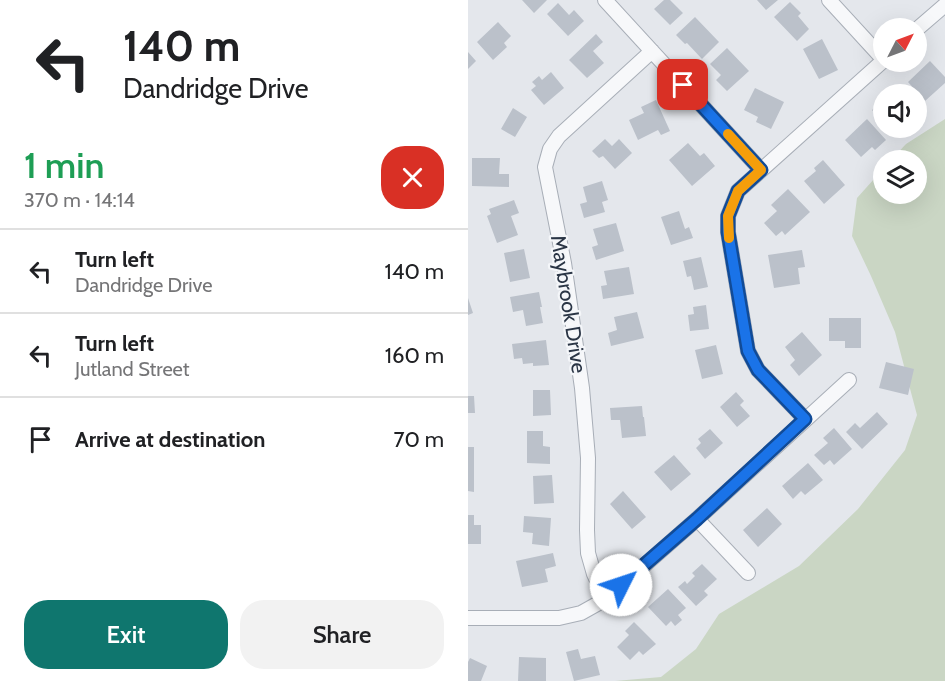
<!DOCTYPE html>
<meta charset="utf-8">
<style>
body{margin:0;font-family:Cabin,sans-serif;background:#f2f2f2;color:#202124;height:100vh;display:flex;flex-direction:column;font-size:22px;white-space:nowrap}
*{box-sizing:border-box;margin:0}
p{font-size:20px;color:#757577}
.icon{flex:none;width:33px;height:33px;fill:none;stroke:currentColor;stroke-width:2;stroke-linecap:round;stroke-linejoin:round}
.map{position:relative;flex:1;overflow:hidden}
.details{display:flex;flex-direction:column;background:#fff;width:468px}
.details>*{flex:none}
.banner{background:#fff;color:#202124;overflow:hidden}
.needle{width:39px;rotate:48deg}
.controls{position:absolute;left:405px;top:18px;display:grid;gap:12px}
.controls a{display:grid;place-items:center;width:54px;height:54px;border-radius:50%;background:#fff;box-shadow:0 6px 24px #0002;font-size:30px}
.pin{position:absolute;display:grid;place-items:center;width:51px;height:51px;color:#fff;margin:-26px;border-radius:12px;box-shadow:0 3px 9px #0006}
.me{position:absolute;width:66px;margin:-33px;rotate:49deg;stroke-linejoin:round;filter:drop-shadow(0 0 4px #0008)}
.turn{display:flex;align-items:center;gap:21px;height:126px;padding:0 24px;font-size:27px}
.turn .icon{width:78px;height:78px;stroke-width:2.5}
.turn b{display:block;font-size:42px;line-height:51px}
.round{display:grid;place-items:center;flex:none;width:63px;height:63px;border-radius:24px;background:#f2f2f2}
.headline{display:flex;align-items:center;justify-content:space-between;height:102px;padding:0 24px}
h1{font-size:36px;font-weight:600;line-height:45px;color:#1e9e55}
.action{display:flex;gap:12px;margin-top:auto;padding:12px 24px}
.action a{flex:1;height:69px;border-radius:24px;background:#0f766e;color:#fff;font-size:24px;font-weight:600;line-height:69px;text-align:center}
.action a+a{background:#f2f2f2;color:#202124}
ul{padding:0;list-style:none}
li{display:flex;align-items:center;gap:18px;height:84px;padding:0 24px;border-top:2px solid #e0e0e0}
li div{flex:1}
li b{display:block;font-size:22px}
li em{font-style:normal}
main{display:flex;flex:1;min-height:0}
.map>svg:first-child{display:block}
</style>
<main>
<section class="details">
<div class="banner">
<div class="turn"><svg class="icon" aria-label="left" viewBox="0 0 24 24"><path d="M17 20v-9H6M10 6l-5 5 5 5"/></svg><div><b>140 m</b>Dandridge Drive</div></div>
</div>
<div class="headline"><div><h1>1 min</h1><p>370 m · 14:14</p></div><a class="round" style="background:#d93025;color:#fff"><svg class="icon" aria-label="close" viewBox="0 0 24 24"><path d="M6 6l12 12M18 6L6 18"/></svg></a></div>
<ul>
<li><svg class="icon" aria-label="left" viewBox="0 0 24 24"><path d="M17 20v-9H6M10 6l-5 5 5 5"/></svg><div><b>Turn left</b><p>Dandridge Drive</p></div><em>140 m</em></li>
<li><svg class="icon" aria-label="left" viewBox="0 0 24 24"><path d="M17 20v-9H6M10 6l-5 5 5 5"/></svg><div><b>Turn left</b><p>Jutland Street</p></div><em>160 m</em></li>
<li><svg class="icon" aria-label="arrive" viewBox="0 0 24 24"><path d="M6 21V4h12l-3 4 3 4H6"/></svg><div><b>Arrive at destination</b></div><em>70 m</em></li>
</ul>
<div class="action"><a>Exit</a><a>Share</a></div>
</section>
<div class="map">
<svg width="477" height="681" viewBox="0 0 477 681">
<rect width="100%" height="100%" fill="#e4e7ec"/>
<!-- green -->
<path fill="#cad6c4" d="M477,119V681H147L193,677L228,649L251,614L331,566L390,509L437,450L449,415L427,332L403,276L384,236L389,198L415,169L416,194H448V160H423L438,144Z"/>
<!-- building -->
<path fill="#bbc1ca" d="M54,0H79L66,13Z
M196,0H202L215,13L202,25L186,9Z
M289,0H310L298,10Z
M322,2L333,13L330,16L341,29L329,41L306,17Z
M90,3L101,15L106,10L116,21L100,36L79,14Z
M227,17L251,42L234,59L219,43L217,44L208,35Z
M30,22L43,36L36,43L39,47L25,60L9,42Z
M128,34L135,42L125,51L136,63L119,78L101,60Z
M354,39L370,70L351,79L335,49Z
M259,48L281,71L259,91L248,80L253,75L242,64Z
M0,52L8,61L0,69Z
M462,61L477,77V83L457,101L440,82Z
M83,72L96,88L76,105L63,90L68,86L64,82L71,76L74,80Z
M431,87L437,94H422Z
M287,88L316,102L303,129L288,122L290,117L276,110Z
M188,100L202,131L193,135L190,130L170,140L161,120L176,113L173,107Z
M416,100V124L404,110Z
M45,108L59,117L47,137L33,129Z
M399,119L418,140L407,150L404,147L393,157L377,140Z
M137,139L144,146L151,139L164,153L147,169L135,156L131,158L124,151Z
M220,143L232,156L236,153L247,166L224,186L201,160Z
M4,158H32L31,174H41V187L4,186Z
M355,160L377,185L356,204L336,181L348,171L346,168Z
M134,181L140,200L134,202L137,212L116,218L112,204L119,202L115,187Z
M320,189L342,212L317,235L314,231L308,236L296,223L309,211L303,205Z
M46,200L51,213L43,216L50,235L29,243L19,216L23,214L21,209Z
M211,211L217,229L221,227L225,238L203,245L193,217Z
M148,223L156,251L128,260L124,247L130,245L125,229Z
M56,249L62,278L42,282L36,253Z
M334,250L337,267L330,268L332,284L306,288L300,255Z
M233,257L240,287L226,290L223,276L219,277L215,261Z
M161,267L166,294L135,299L133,286L139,285L136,271Z
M71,292L74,307H72L75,323L58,326L55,310L45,312L42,297Z
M0,298L5,313L0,315Z
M238,305L241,329L222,331L220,315L226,314L225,307Z
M169,312L176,338L143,346L140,333L149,330L146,317Z
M361,318H393V348H377V341H361Z
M334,332L354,355L331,376L322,365L327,360L317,347Z
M78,340L81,365L65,366V363L55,364L54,358L46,359L44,344Z
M248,345L255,374L234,379L227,350Z
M418,362L446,369L440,395L411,388Z
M65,390H82L83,415L65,416Z
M268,392L276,401L272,405L282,416L269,427L252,407Z
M0,396H6L7,413H0Z
M174,406L175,417H176L178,436L154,438L152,420H143L142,408Z
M409,412L420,424L394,449L378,432L387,423L392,428Z
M366,428L384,449L366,465L362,460L356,465L346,455L360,443L355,438Z
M242,429L255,443L237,459L228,448L233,443L230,439Z
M59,431H75V446L82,447V464L59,463Z
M0,447H6V492L0,491Z
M206,455L223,474L203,491L186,472Z
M340,463L355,480L337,495L333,491L325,499L314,486Z
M84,475L86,503L66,504L65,476Z
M155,491L178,517L164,529L142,504Z
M299,508L314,524L290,547L275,530Z
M0,515H6V525H13V544H0Z
M56,516L83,518L81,546L64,544L65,533L55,532Z
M85,553L88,566L77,569L80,582L54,587L48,561Z
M234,564L249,579L236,591L240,595L228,606L210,587L217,581L219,584L227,576L224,573Z
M200,589L218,608L210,615L214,620L207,626L203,621L198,626L180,607Z
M166,622L188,644L175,655L171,651L162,660L149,647L161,635L157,631Z
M110,649L113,659L127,656L132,675L106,681L98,652Z
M51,657L78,658V681H50Z
M2,658L19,666L13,681H0V662Z"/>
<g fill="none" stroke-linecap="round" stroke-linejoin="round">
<!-- street casing -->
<g stroke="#a8aeb7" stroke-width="16">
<path id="street" d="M137,0L293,170
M361,0L416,60
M448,30L477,5
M337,419L290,370L280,351L260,232V216L270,191L416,60
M229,519L280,573
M138,599L126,574L120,553L119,530L120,458L114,388L96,263L77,167L82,149L91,136L184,51
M0,618H91L113,613L138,599L229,519L381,380"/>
</g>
<!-- street -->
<use href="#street" stroke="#f7f8fa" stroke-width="14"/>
</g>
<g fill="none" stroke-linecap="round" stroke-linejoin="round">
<!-- route casing -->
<g stroke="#114b97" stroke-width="15">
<path id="route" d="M153,585L229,519L337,419L290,370L280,351L260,232V216L270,191L293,170L215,85"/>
</g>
<!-- route -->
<use href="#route" stroke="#1a73e8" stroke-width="10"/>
<!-- slow -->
<path stroke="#f59e0b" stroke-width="10" d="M260,134L293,170L270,191L260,216L261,238"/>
</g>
<g text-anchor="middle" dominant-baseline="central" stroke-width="4.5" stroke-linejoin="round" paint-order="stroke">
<!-- street labels -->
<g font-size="21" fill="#2a3545" stroke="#f4f6f9">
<text transform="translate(101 304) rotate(81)">Maybrook Drive</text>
</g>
</g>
</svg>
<div class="controls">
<a><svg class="needle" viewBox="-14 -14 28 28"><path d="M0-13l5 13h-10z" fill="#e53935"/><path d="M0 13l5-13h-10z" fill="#757577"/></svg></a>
<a><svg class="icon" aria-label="sound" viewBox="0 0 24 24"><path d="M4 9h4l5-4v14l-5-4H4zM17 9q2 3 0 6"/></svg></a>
<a><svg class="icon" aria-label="layers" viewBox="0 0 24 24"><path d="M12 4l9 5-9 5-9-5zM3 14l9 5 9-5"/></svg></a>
</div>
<div class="pin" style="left:215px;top:85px;background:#d93025"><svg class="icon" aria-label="arrive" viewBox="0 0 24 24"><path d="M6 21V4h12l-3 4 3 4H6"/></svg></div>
<svg class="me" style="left:153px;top:585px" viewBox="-20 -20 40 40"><circle r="19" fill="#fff"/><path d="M0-13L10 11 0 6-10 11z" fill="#1a73e8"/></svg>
</div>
</main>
